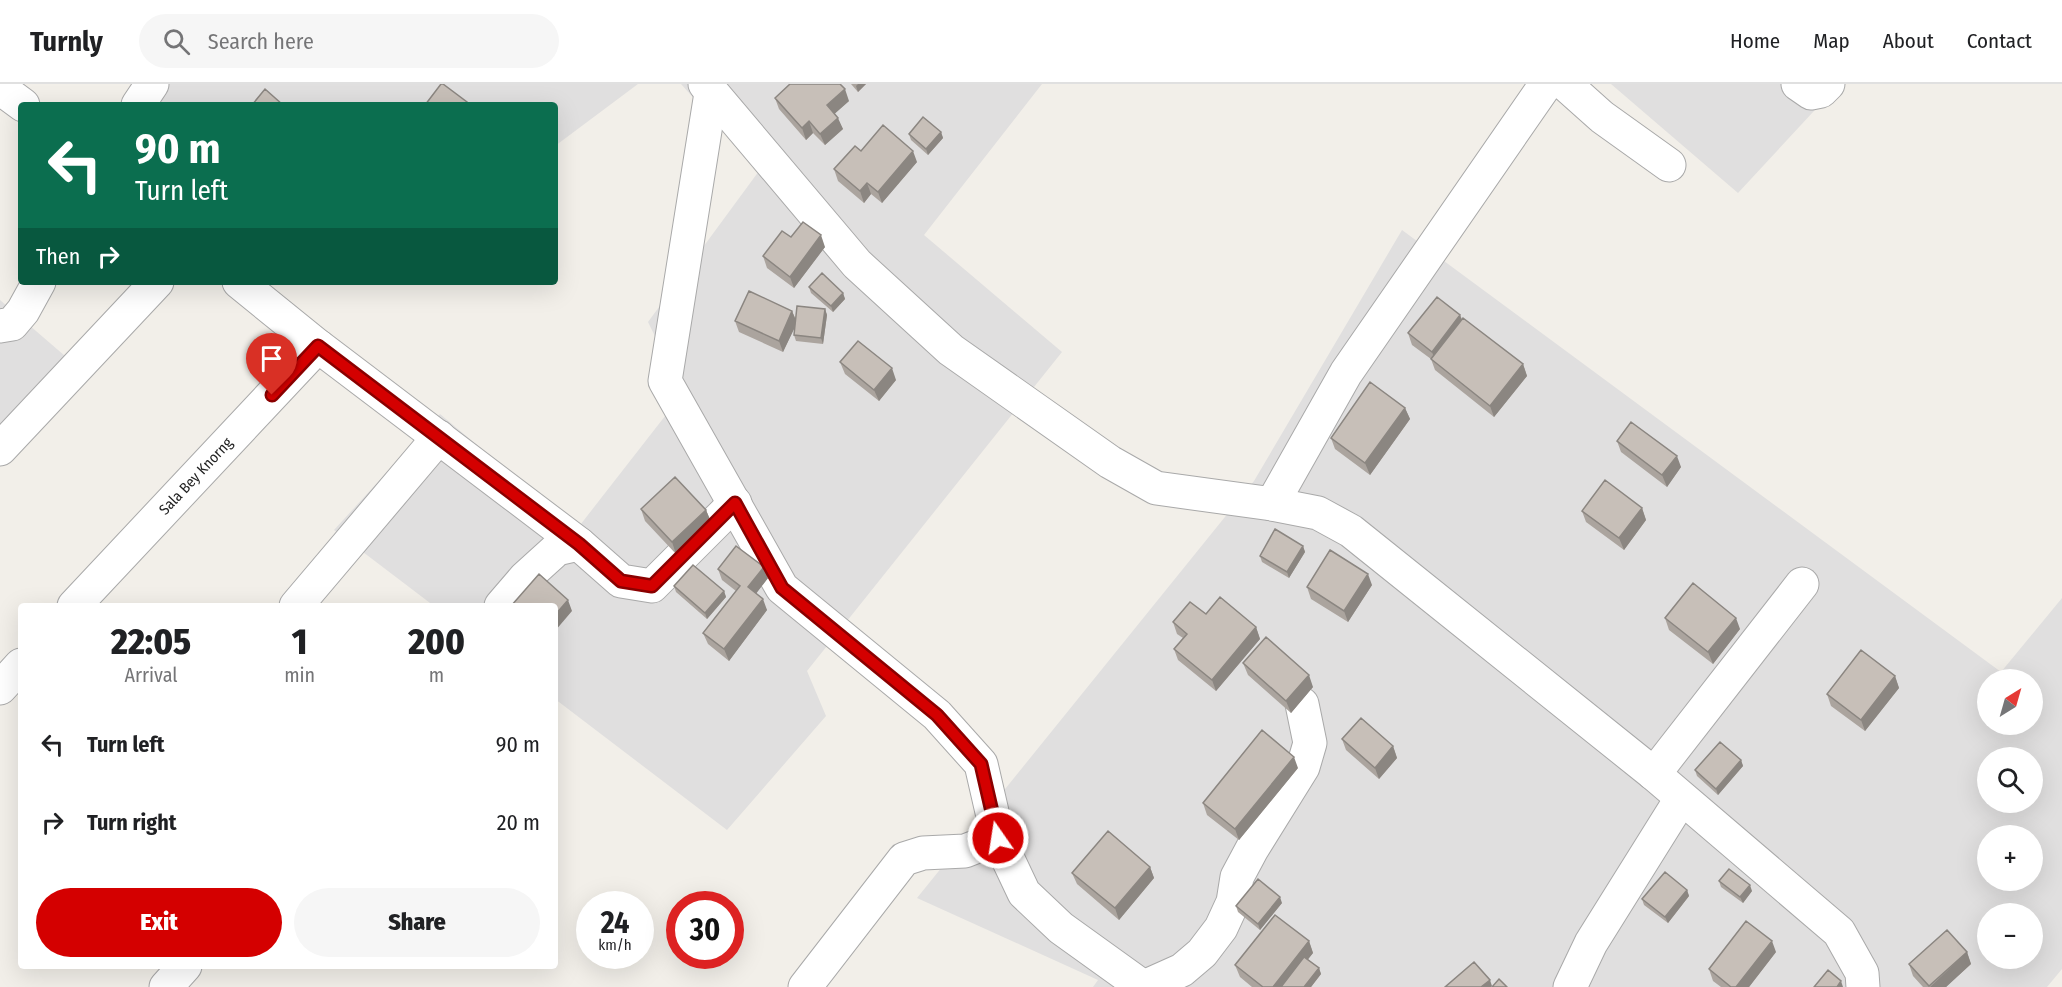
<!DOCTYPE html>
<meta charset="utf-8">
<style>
body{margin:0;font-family:"Fira Sans Condensed",sans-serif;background:#f6f6f6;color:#202124;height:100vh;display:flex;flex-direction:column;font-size:22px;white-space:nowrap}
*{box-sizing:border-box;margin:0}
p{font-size:20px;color:#757577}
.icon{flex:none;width:33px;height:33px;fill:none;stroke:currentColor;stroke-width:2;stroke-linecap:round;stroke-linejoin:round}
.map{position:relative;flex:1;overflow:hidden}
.sheet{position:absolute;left:18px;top:519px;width:540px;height:366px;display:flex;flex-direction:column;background:#fff;border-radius:6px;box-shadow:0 6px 24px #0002}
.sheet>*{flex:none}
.hud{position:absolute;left:18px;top:18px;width:540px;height:183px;border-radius:6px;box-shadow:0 6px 24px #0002;background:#0b6e4f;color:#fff;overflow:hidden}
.needle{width:39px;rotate:37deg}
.buttons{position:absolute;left:1977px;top:585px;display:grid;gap:12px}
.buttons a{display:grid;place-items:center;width:66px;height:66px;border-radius:50%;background:#fff;box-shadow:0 6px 24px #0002;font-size:30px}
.speed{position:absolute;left:576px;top:807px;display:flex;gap:12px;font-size:30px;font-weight:700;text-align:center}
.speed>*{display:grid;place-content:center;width:78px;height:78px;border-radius:50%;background:#fff;box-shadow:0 6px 24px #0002;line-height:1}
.speed small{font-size:15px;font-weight:400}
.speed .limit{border:9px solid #d22;background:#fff;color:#111}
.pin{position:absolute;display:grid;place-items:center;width:51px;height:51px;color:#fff;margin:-62px -26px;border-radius:50% 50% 50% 0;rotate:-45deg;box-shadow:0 0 6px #0007}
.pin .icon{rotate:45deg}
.me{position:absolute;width:66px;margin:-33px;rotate:347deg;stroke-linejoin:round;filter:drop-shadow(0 0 4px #0008)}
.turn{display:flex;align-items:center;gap:21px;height:126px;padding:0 18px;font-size:27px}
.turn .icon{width:78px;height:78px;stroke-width:2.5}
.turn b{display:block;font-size:42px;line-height:51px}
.then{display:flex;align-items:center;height:57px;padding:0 18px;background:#0003;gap:12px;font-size:22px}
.eta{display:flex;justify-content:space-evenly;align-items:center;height:102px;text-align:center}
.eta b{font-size:36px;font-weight:800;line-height:42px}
.primary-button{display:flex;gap:12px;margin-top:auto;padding:12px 18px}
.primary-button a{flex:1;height:69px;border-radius:36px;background:#d40000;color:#fff;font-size:24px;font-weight:800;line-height:69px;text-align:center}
.primary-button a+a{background:#f6f6f6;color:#202124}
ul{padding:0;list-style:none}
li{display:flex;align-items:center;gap:18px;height:78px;padding:0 18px}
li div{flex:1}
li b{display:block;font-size:22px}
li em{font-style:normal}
header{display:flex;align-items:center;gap:36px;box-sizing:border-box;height:84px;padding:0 30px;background:#fff;border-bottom:2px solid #e0e0e0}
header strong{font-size:28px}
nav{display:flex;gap:33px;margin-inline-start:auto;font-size:21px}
.search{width:420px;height:54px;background:#f6f6f6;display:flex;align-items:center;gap:15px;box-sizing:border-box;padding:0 21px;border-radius:33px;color:#757577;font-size:22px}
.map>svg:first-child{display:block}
</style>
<header>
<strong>Turnly</strong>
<div class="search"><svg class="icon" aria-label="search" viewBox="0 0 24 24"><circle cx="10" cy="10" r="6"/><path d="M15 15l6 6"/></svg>Search here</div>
<nav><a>Home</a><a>Map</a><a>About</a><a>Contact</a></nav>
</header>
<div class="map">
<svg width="2062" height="903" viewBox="0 0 2062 903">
<rect width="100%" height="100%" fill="#f2efe9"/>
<!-- residential -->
<path fill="#e0dfdf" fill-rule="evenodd" d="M167,0H638L555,62V21H151Z
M681,0H1042L924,151L1062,268L807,587L826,632L727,746L555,615V522H434L334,446L440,330L577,445L683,309L648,238L759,87Z
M1611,0H1839L1738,109Z
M1402,146L2001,588L2062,514V885L2047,903H1093L1098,896L917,814L1254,397ZM1988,596H2032V640H1988ZM1988,674H2032V718H1988ZM1988,752H2032V796H1988ZM1988,830H2032V874H1988Z
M0,216L65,272L1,345L0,344Z"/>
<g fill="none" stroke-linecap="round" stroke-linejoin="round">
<!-- minor casing -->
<g stroke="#a9a9a9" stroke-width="35">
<g id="minor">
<path d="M705,0L857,180L951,266L1110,378L1156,404L1272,420L1318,429L1351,447L1654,690L1839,848L1862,889L1863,903"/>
<path d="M1565,0L1602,33L1669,81"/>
<path d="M1798,0L1811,9L1821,7L1828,0"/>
<path d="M0,4L23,21"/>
<path d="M711,9L665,297L782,504L937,631L981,680L998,754L1024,809L1061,844L1143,903"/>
<path d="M138,21L152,0"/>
<path d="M239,198L318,262L579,460L621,497L652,502L735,419"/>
<path d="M0,242L12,240L23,227L39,198"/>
<path d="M0,365L157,198"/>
<path d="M1272,420L1346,289L1546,0"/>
<path id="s1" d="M74,522L318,262"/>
<path d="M296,522L439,353"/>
<path d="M501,522L525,494L557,465L579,460"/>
<path d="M0,604L21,581"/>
<path d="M1654,690L1802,500"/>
<path d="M166,903L185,882"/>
<path d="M805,903L904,775L923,769L965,767L998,754"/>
<path d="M1144,903L1182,886L1202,869L1221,844L1233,818L1237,793L1252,765L1303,683L1310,659L1302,620"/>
<path d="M1570,903L1591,859L1681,715"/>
</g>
</g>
<!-- minor -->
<use href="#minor" stroke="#fff" stroke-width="33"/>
</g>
<!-- wall -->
<path fill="#aba49e" d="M851,0H866L858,8Z
M775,14L849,17L834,30L843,45L825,61L813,49L806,56L779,25Z
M941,48L943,54L928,71L911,56L909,50Z
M861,67L917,78L882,119L871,110L864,119L838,97L834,85Z
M791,153L825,163L794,204L767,184L763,172Z
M809,203L843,209L845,215L833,228L811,209Z
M825,225L827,231L823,260L796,257L794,251L795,242L783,268L739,248L735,237L792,227L796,236Z
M1460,231L1462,235L1523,280L1527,292L1494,333L1435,286L1431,275L1412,261L1408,249Z
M840,278L896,296L879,317L845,290Z
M1405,324L1410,335L1370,391L1335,365L1331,354Z
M1617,357L1681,383L1667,403L1621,368Z
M1642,424L1646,436L1624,466L1586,438L1582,427Z
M641,425L706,426L711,438L676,470L645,437Z
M1303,462L1305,468L1289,494L1262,478L1260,472Z
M718,485L768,494L756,509L767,526L729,577L708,560L703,549L736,507L722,496Z
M1372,501L1348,538L1311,515L1307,503Z
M674,502L724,507L726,513L707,535L676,508Z
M1206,530L1256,543L1260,555L1216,607L1178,576L1174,565L1183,554L1177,550L1173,538Z
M1665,534L1740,545L1713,580L1669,546Z
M1243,579L1313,603L1291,629L1248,591Z
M1895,592L1899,604L1865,647L1831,622L1827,610Z
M1342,655L1393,662L1397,674L1379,695L1346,666Z
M1741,676L1743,682L1718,711L1697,692L1695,686Z
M1298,684L1239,756L1207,731L1203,719Z
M1150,783L1154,794L1119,836L1077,800L1072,789Z
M1719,797L1752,807L1743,819L1721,803Z
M1687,806L1689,812L1668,839L1644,821L1642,815Z
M1282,819L1260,846L1238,828L1236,822Z
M1309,857L1313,869L1308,875L1319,884L1321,890L1311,903H1252L1240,893L1235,881Z
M1776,868L1749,903H1721L1713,897L1709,885Z
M1967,868L1971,880L1946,903H1923L1913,892L1909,880Z"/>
<!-- shaded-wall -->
<path fill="#8b8681" d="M858,0H866L858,8L856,2Z
M845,5L849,17L831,33L827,21Z
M838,34L843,45L825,61L820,50Z
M809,37L813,49L806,56L802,44Z
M941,48L943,54L928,71L926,65Z
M913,67L917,78L882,119L878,108Z
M867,99L871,110L864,119L860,107Z
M821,151L825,163L794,204L790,193Z
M843,209L845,215L833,228L831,222Z
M825,225L827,231L823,260L821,254Z
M792,227L797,239L783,268L779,257Z
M1460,231L1464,243L1436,279L1432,268Z
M1523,280L1527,292L1494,333L1490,322Z
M892,284L896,296L879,317L874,306Z
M1405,324L1410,335L1370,391L1365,379Z
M1677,372L1681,383L1667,403L1662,391Z
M1642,424L1646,436L1624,466L1619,454Z
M706,426L711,438L676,470L672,458Z
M1303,462L1305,468L1289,494L1287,488Z
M764,483L768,494L752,515L748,503Z
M1368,490L1372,501L1348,538L1344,527Z
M724,507L726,513L707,535L705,529Z
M763,515L767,526L729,577L724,565Z
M568,516L572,527L555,547V531Z
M1736,534L1740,545L1713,580L1708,568Z
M1256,543L1260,555L1216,607L1212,596Z
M1309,591L1313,603L1291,629L1286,617Z
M1895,592L1899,604L1865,647L1861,636Z
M1393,662L1397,674L1379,695L1375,684Z
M1294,673L1298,684L1239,756L1235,745Z
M1741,676L1743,682L1718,711L1716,705Z
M1150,783L1154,794L1119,836L1115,824Z
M1750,801L1752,807L1743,819L1740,813Z
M1687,806L1689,812L1668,839L1665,833Z
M1280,813L1282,819L1260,846L1258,840Z
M1309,857L1313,869L1286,903H1273Z
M1772,857L1776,868L1749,903H1736Z
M1967,868L1971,880L1946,903H1930Z
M1319,884L1321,890L1311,903H1304Z
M1490,896L1492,902L1491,903H1481Z
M1841,897L1843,903H1837Z"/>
<!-- building -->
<path fill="#c7bfb8" stroke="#8b8681" stroke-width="1.5" d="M441,0H443L471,21H425Z
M790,0H840L845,5L827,21L838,34L820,50L809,37L802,44L775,14Z
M265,5L283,21H252Z
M923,33L941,48L926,65L909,50Z
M883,41L913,67L878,108L867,99L860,107L834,85L855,62L861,67Z
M803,138L821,151L790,193L763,172L782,147L791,153Z
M822,189L843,209L831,222L809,203Z
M749,207L792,227L779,257L735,237Z
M1437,213L1460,231L1432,268L1408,249Z
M797,222L825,225L821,254L794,251Z
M1463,234L1523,280L1490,322L1431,275Z
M858,257L892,284L874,306L840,278Z
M1370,298L1405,324L1365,379L1331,354Z
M1631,338L1677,372L1662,391L1617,357Z
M675,393L706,426L672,458L641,425Z
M1605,396L1642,424L1619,454L1582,427Z
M1275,445L1303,462L1287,488L1260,472Z
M736,462L764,483L748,503L763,515L724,565L703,549L740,502L718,485Z
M1330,466L1368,490L1344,527L1307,503Z
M693,481L724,507L705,529L674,502Z
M539,490L568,516L555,531V522H511Z
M1693,499L1736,534L1708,568L1665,534Z
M1220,513L1256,543L1212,596L1174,565L1187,550L1173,538L1190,518L1206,530Z
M1266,553L1309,591L1286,617L1243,579Z
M1861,566L1895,592L1861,636L1827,610Z
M1361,634L1393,662L1375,684L1342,655Z
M1262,646L1294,673L1235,745L1203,719Z
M1720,658L1741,676L1716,705L1695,686Z
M1108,747L1150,783L1115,824L1072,789Z
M1729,785L1750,801L1740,813L1719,797Z
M1665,788L1687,806L1665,833L1642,815Z
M1258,795L1280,813L1258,840L1236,822Z
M1275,831L1309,857L1273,903H1263L1235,881Z
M1746,837L1772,857L1736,903H1731L1709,885Z
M1947,846L1967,868L1929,902L1909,880Z
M1304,873L1319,884L1304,903H1281Z
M1474,878L1490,896L1481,903H1445Z
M1828,886L1841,897L1837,903H1814Z
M1499,895L1507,903H1492Z"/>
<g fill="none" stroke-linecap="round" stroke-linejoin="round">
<!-- route casing -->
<g stroke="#8a0000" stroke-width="15">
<path id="route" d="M272,311L318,262L579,460L621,497L652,502L735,419L782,504L937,631L981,680L998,754"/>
</g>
<!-- route -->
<use href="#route" stroke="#d40000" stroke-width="10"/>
</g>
<g text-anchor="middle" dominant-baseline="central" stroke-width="5" stroke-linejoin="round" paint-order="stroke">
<!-- street labels -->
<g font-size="15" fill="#222" stroke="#fff">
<text stroke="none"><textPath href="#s1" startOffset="178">Sala Bey Knorng</textPath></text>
</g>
</g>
</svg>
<div class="buttons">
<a><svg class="needle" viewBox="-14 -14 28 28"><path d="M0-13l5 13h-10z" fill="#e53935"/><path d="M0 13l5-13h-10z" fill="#757577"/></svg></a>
<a><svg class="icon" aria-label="search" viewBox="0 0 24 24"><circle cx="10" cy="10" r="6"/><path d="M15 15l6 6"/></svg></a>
<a>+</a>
<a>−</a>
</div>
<div class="speed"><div>24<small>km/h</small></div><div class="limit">30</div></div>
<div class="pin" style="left:272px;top:311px;background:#d93025"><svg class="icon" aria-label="arrive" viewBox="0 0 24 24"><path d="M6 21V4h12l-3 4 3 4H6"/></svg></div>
<svg class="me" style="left:998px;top:754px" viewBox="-20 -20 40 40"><circle r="17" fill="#d40000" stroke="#fff" stroke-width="3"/><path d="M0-11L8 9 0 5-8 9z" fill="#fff"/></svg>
<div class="hud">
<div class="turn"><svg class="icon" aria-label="left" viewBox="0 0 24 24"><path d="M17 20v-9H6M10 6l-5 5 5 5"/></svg><div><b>90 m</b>Turn left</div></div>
<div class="then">Then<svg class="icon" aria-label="right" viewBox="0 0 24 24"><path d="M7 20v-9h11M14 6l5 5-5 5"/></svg></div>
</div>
<section class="sheet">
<div class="eta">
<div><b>22:05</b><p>Arrival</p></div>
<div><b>1</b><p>min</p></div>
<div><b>200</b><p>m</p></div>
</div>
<ul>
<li><svg class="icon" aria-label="left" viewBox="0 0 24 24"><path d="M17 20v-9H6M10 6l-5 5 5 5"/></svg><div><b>Turn left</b></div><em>90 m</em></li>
<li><svg class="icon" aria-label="right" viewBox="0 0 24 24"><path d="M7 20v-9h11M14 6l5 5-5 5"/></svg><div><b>Turn right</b></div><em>20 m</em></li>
</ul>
<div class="primary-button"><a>Exit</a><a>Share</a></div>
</section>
</div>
